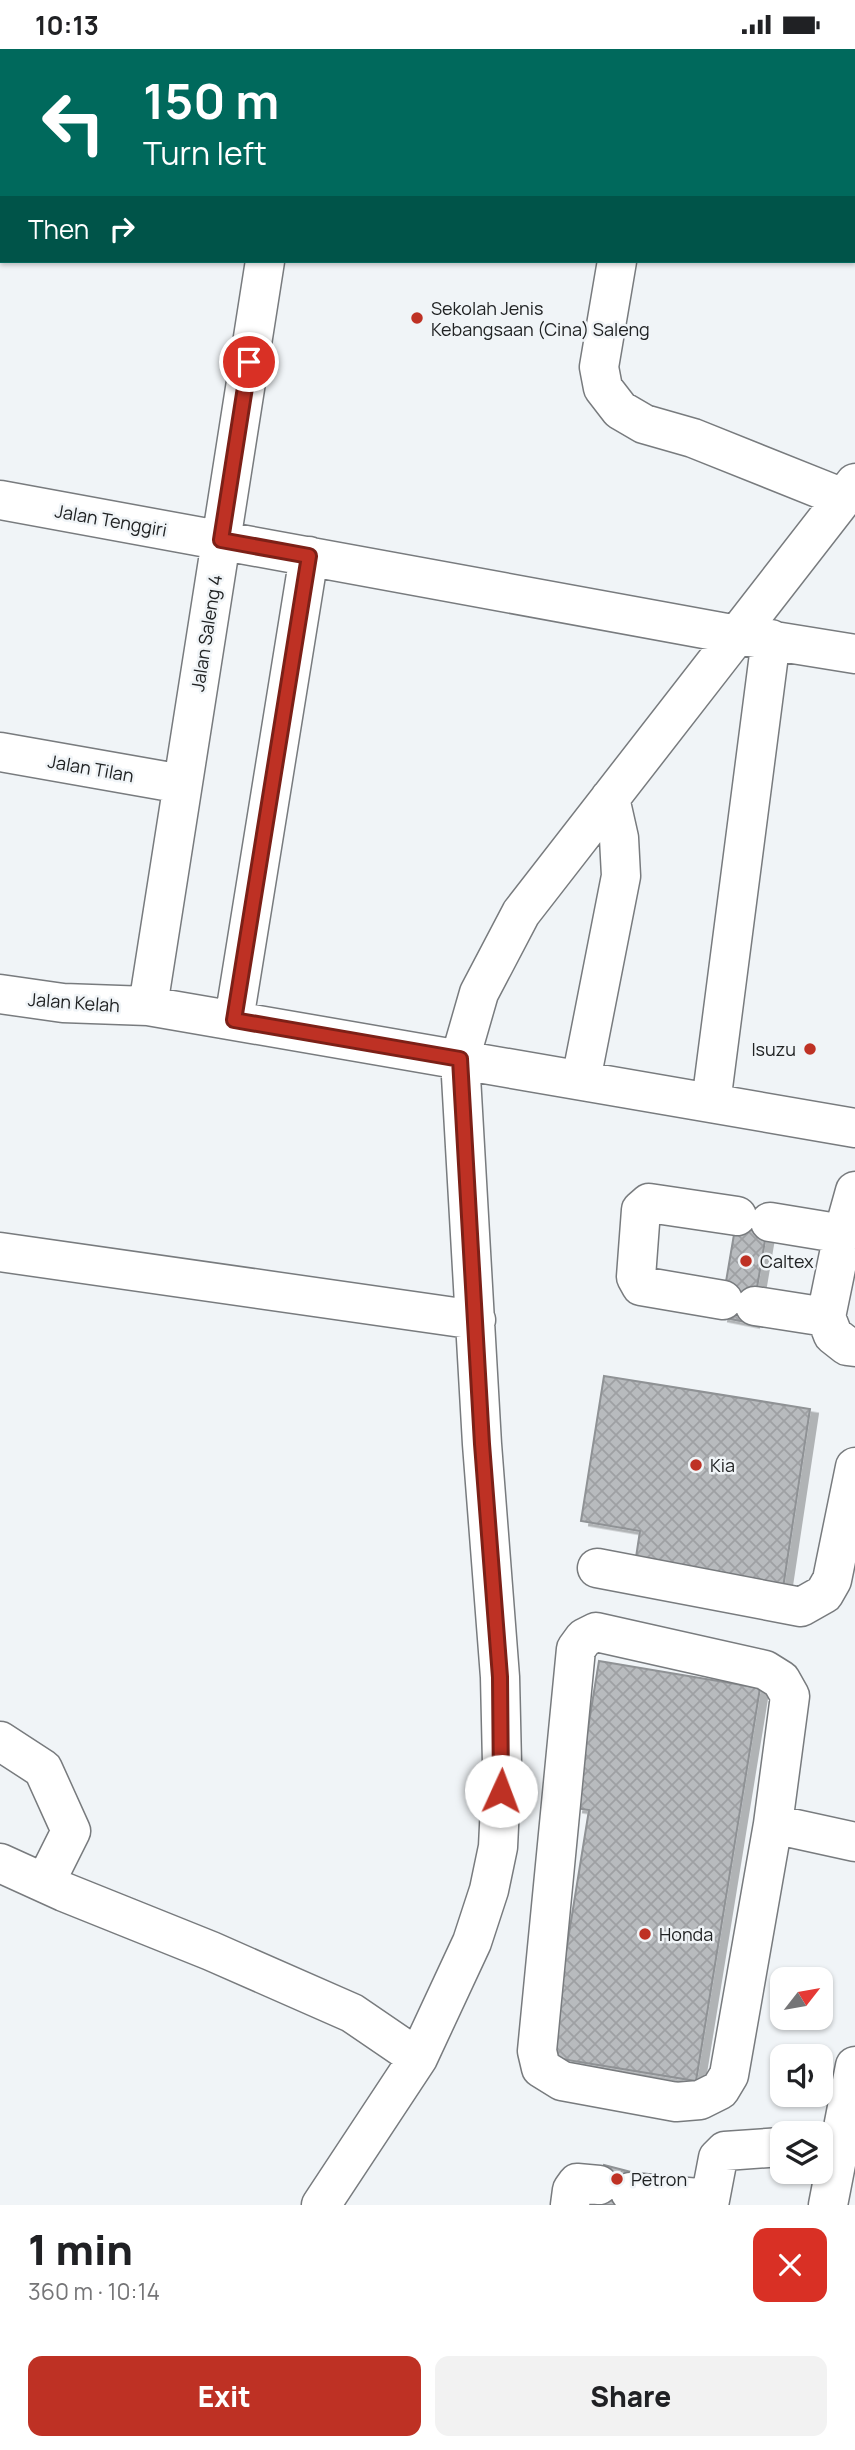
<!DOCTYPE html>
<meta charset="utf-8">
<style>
body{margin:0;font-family:Manrope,sans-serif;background:#f2f2f2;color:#202124;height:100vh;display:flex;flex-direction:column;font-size:26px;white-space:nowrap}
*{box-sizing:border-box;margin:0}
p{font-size:23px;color:#757577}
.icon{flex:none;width:38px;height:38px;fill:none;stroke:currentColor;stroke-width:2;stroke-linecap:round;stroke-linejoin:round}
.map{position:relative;height:2156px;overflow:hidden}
.panel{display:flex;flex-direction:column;background:#fff;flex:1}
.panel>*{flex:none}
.hud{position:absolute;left:0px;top:0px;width:856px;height:214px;box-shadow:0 2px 5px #0004;background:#00695c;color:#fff;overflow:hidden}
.needle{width:46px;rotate:59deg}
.tools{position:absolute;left:770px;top:1918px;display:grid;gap:14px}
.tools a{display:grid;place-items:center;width:63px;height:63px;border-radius:14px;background:#fff;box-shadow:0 2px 5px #0004;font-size:35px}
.pin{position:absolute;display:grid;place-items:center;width:60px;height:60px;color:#fff;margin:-30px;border:4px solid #fff;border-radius:50%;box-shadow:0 2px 7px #0007}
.me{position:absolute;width:77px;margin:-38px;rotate:2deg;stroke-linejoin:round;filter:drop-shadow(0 0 5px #0008)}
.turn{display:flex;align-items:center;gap:24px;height:147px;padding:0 28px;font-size:32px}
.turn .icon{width:91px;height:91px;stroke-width:2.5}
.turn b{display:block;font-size:49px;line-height:60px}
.then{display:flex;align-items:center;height:66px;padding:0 28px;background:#0003;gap:14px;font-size:26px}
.round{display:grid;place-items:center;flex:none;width:74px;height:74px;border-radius:14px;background:#f2f2f2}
.headline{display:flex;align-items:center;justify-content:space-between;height:119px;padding:0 28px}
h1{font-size:42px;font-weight:800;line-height:52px}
.action{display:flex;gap:14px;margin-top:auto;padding:14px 28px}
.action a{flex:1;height:80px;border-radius:14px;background:#be3124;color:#fff;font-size:28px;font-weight:800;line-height:80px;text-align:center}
.action a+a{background:#f2f2f2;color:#202124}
.status{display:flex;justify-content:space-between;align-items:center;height:49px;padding:0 35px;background:#fff;direction:ltr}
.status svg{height:19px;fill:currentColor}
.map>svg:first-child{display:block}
</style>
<div class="status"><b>10:13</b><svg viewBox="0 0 49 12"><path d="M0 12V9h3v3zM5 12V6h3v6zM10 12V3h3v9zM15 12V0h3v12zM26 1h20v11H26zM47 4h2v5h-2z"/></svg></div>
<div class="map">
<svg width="855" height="2156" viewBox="0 0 855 2156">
<defs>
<pattern id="building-cross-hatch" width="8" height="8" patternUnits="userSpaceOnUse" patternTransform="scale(1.75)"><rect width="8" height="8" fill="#b8bbbe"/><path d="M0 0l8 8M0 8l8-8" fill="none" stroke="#9ea0a3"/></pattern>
<filter id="shadow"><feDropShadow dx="8" dy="4.5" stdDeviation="0" flood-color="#0004"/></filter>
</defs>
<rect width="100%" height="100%" fill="#f0f4f7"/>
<!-- building -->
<path fill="url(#building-cross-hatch)" stroke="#8f9295" stroke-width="2" filter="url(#shadow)" d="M739,1156L770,1162L751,1274L720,1268Z
M604,1327L810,1360L783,1539L635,1515L640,1482L581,1472Z
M599,1612L760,1639L696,2032L549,2008L589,1761L575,1759Z
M604,2116L635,2124L628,2156H594Z"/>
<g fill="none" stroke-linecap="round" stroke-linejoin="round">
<!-- minor casing -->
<g stroke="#787b7e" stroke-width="41">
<path id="minor" d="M814,0L817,2
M297,2V0
M653,2L654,0
M854,22L855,23
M0,157H2
M617,212L599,318L603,339L620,361L644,375L693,389L843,449
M0,451L737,586L855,605
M0,703L182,735
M0,945L63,954L148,957L855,1079
M148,957L265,212
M234,971L309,507
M581,1031L621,827L619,789L610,749
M711,1054L771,590
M855,1142L843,1185L826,1268L833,1286L847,1297L855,1298
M770,1173L843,1185
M0,1203L476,1271
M723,1251L641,1237L636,1228L641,1161L649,1154L737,1167
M755,1257L826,1268
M597,1519L801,1558L824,1545L832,1531L855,1418
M0,1692L43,1720L71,1782L45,1834
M773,1775L790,1647L781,1631L765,1621L596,1583L584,1589L576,1600L537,2002L541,2019L562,2032L676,2053L700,2051L720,2041L729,2026L773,1775L855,1793
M0,1814L64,1843L211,1902L352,1964L418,2009
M630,2143L710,2150
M321,2156L418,2009L472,1893L489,1841L498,1798L502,1715L500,1628L482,1395L460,1010L479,944L521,864L855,434
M570,2156L572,2141L577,2134L599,2136
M709,2156L718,2109L725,2102L782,2098"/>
</g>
<!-- highway casing -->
<g stroke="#787b7e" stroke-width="41">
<path id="highway" d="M828,2156L855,2017"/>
</g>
<!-- minor -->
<use href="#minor" stroke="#fff" stroke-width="38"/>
<!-- highway -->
<use href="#highway" stroke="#fff" stroke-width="38"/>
</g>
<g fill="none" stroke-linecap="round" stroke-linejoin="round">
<!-- route casing -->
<g stroke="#7c2017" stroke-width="18">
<path id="route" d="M249,313L221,491L309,507L234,971L460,1010L482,1395L500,1628L501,1742"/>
</g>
<!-- route -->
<use href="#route" stroke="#be3124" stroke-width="12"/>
</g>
<!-- markers -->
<g fill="#be3124" stroke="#f0f4f7" stroke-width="2.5">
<circle cx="417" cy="269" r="7"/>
<circle cx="810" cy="1000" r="7"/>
<circle cx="746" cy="1212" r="7"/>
<circle cx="696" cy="1416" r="7"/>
<circle cx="645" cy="1885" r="7"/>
<circle cx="617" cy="2130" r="7"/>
</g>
<g text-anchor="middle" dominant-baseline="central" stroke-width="5" stroke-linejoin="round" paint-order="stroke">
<!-- poi labels -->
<g font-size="18" fill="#202223" stroke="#f0f4f7" text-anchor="start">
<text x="431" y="259">Sekolah Jenis<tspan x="431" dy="21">Kebangsaan (Cina) Saleng</tspan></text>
<text x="796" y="1000" text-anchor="end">Isuzu</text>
<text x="760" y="1212">Caltex</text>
<text x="710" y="1416">Kia</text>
<text x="659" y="1885">Honda</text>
<text x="631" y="2130">Petron</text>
</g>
<!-- street labels -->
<g font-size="18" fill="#202223" stroke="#f0f4f7">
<text transform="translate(111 471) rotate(10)">Jalan Tenggiri</text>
<text transform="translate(206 584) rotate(-81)">Jalan Saleng 4</text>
<text transform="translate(91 719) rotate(10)">Jalan Tilan</text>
<text transform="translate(74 953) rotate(4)">Jalan Kelah</text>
</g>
</g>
</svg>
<div class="tools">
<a><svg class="needle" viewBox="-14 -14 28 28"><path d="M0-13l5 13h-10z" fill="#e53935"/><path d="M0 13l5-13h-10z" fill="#757577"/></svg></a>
<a><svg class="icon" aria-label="sound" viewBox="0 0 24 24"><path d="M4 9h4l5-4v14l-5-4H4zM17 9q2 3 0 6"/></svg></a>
<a><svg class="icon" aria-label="layers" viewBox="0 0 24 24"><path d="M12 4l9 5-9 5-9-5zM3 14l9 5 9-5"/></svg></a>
</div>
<div class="pin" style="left:249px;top:313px;background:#d93025"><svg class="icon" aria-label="arrive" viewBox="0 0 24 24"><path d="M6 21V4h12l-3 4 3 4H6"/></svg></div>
<svg class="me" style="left:501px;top:1742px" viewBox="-20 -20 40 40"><circle r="19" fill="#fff"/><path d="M0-13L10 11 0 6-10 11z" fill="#be3124"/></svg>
<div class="hud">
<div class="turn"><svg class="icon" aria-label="left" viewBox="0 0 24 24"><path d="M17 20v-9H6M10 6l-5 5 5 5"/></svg><div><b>150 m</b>Turn left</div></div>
<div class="then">Then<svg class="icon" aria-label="right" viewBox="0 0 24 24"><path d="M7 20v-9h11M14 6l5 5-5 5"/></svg></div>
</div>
</div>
<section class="panel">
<div class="headline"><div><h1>1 min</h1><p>360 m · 10:14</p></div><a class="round" style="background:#d93025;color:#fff"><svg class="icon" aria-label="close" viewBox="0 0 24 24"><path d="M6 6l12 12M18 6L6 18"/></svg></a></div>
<div class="action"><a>Exit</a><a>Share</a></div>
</section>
